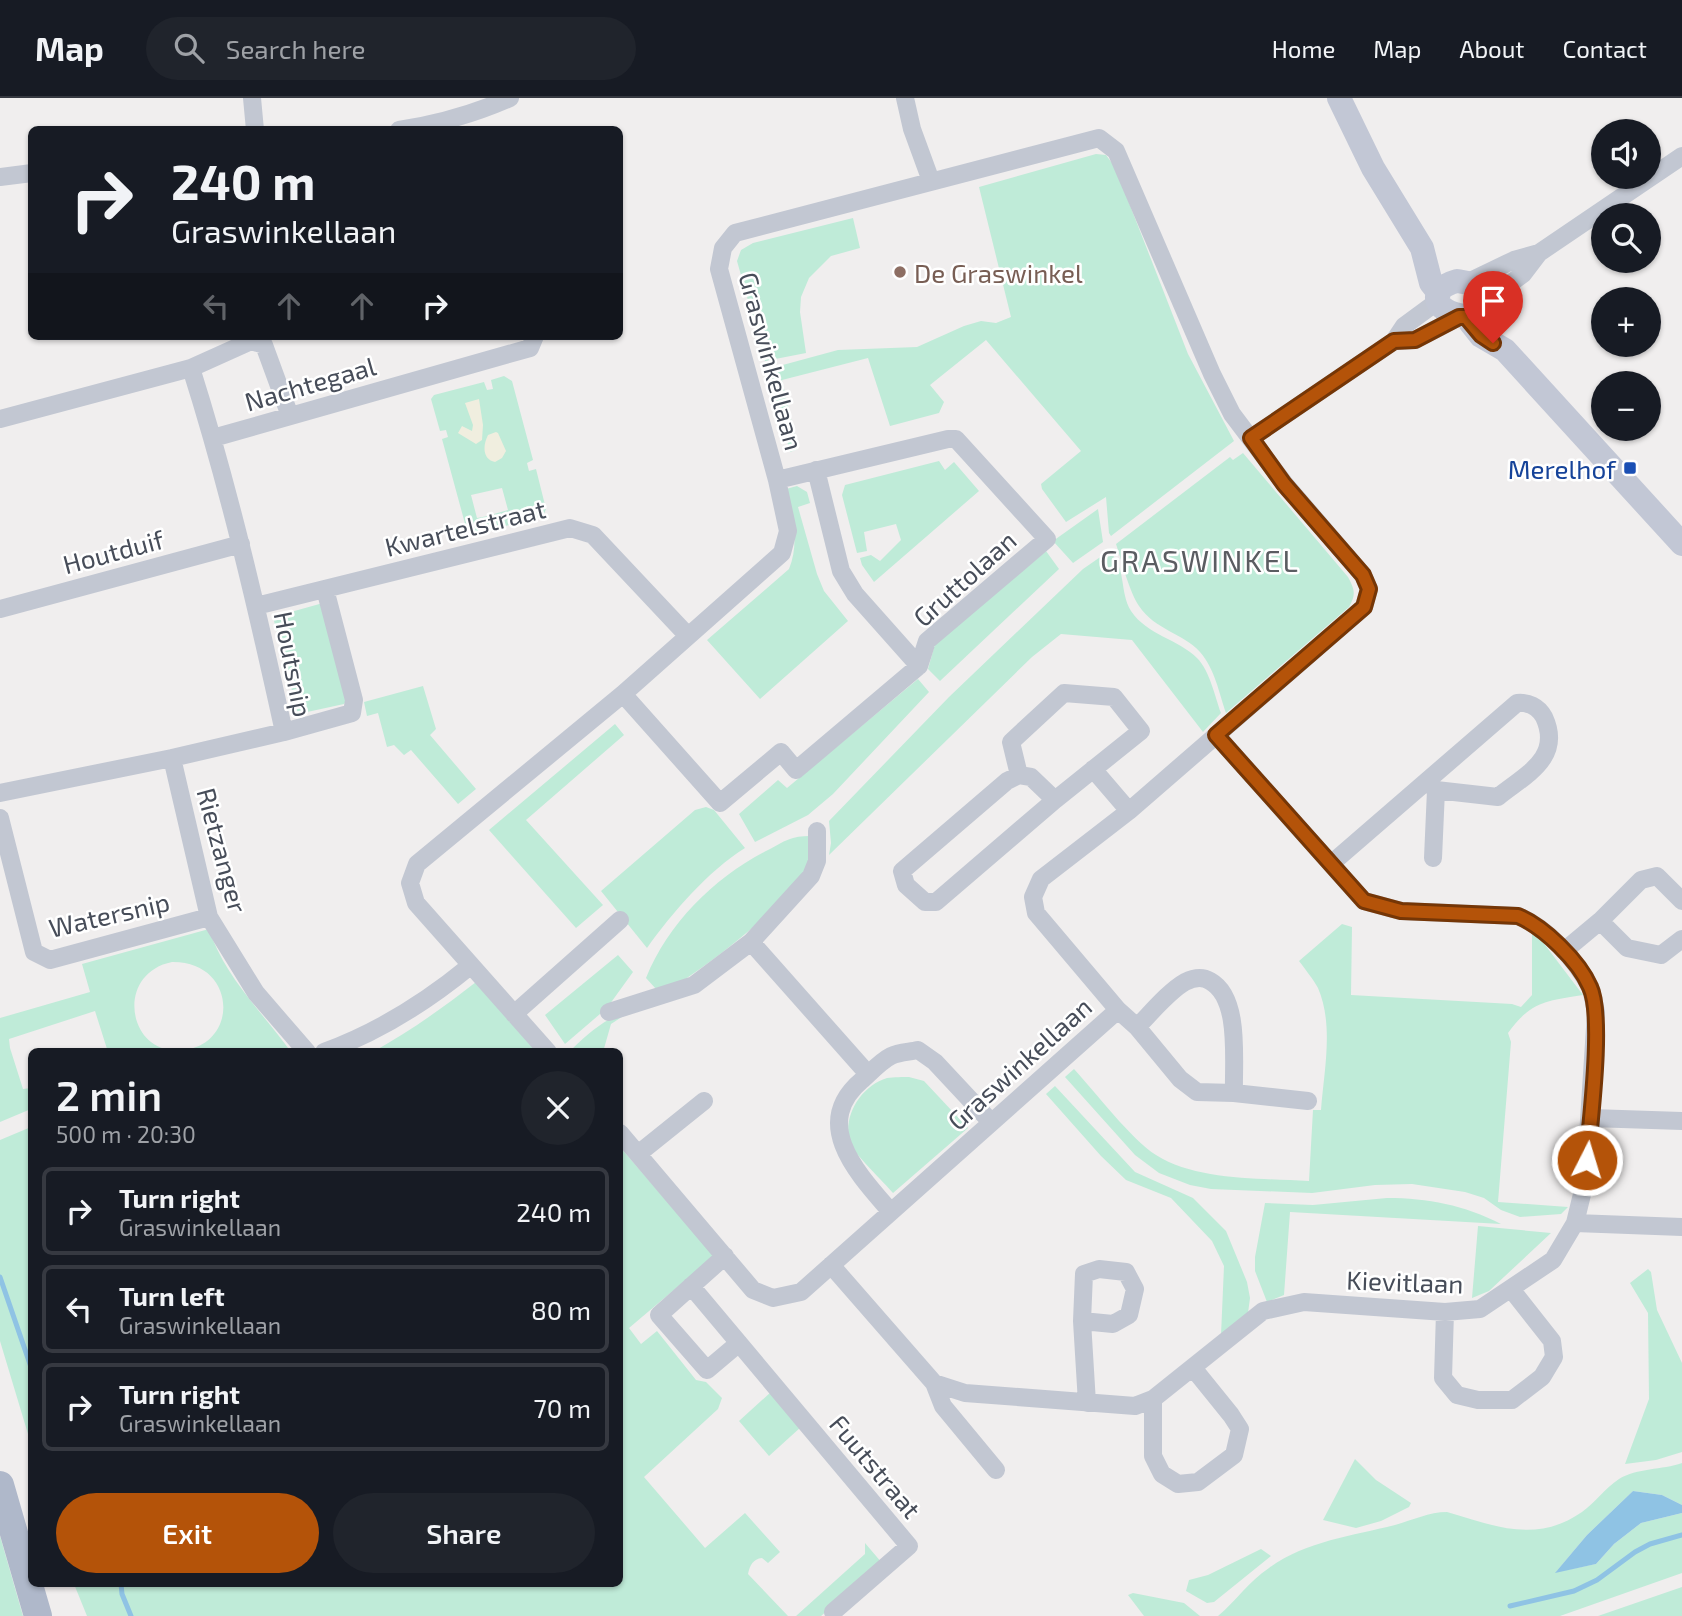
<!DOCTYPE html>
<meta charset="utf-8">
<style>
body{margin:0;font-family:"Exo 2",sans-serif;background:#20242c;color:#f1f3f6;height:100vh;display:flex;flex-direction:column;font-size:26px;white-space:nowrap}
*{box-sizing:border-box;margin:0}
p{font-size:23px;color:#9ea1a6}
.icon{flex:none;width:38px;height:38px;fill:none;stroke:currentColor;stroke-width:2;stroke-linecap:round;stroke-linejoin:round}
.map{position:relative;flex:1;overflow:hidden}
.details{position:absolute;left:28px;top:950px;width:595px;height:539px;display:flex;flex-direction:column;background:#171b24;border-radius:10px;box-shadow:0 2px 5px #0004}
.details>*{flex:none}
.guide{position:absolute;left:28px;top:28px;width:595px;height:214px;border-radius:10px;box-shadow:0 2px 5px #0004;background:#171b24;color:#f1f3f6;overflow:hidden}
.controls{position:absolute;left:1591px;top:21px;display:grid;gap:14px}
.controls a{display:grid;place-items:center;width:70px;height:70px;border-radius:50%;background:#171b24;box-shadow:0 2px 5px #0004;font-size:35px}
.pin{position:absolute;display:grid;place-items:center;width:60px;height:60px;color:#fff;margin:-72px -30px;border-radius:50% 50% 50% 0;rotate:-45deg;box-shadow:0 0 7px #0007}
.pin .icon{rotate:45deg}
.me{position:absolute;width:77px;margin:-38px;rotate:5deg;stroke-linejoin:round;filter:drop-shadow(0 0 5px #0008)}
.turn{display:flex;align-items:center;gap:24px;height:147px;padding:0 28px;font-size:32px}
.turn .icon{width:91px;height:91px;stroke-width:2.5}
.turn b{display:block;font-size:49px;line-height:60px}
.lanes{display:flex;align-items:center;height:66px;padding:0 28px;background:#0003;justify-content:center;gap:35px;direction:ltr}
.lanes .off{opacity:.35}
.round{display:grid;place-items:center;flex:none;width:74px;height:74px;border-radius:37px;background:#20242c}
.head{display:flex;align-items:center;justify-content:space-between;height:119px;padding:0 28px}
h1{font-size:42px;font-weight:600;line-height:52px}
.primary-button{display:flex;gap:14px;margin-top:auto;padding:14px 28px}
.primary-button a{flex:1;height:80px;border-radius:42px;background:#b45309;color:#fff;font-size:28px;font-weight:600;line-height:80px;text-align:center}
.primary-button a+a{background:#20242c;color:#f1f3f6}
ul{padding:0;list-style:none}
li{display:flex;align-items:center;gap:21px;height:88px;margin:0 14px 10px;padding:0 14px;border:4px solid #363941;border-radius:10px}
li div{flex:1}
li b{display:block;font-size:26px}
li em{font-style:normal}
header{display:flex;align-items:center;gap:42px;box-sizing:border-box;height:98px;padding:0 35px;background:#171b24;border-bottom:2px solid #363941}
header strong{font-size:33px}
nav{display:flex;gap:38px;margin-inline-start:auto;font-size:24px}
.search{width:490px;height:63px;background:#20242c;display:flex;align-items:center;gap:18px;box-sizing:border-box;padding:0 24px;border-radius:38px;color:#9ea1a6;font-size:26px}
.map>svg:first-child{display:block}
</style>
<header>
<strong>Map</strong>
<div class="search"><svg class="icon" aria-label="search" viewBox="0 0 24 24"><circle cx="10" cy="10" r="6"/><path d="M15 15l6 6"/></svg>Search here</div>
<nav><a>Home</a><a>Map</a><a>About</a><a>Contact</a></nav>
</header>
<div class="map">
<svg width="1682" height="1518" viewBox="0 0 1682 1518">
<rect width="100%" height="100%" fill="#f0eeee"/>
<!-- green -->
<path fill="#bfebd8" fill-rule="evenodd" d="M1096,56L1106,57L1115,69L1188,256L1234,343L1111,438L1109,435L1106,399L1066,424L1042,391L1041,386L1081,353L986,242L930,287L944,304L939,315L890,328L868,260L782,282L798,351L790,354L768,271L838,252L917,249L964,228L981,223L996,225L1011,219L979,89Z
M853,120L860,150L831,158L809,180L801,199L800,214L806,255L765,263L737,163L741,152L753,145Z
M504,278L512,283L533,362L527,365L529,373L536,371L546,411L543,418L498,430L494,416L508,412L502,390L471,397L477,420L488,418L492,432L473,437L467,433L442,341L448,339L446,332L440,333L431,301L434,297L484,284L487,292L493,291L491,282Z
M1243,355L1348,479C1355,492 1356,497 1349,509L1226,615C1219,595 1215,571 1200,554C1183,535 1155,532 1139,508C1129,493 1122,464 1116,446L1230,359L1233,362Z
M939,363L945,372L954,364L979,393L874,484L862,467L860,460L871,457L880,463L901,442L896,426L864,434L867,453L857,455L842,397L845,387Z
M797,388L807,394L810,405L798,409L817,476L824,493L848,523L760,601L707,542L789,471C800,444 792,419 786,391Z
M1098,411L1103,444L1073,465L1053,443Z
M1046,453L1059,471L940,583L928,571L935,546Z
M1109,453C1127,470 1119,493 1131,513C1147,537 1178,541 1197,560C1210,573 1215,599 1221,615L1203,634L1132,542L1061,536L1032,559L829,757L831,745L829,723L949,599L1083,471Z
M323,505L348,600L344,606L298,616L273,519Z
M918,581L929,594L833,696L808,717L755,744L739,716L778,682L787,690Z
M423,588L436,631L430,637L476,691L458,706L411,652L404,657L394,647L387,649L378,615L367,618L364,604Z
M615,626L624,637L526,722L603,807L576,830L489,732Z
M706,709L714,712L745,750C708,773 672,815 647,850L601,793L695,712Z
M815,738C820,788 705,870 665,894L656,891L646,880C669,824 715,779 768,752C776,748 785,742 793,740C800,738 808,738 815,738Z
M1342,826L1352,829L1351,897L1512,906L1521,909L1532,897V836L1542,843L1583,897C1547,903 1531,903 1508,935L1511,944L1498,1104L1568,1109L1561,1116L1520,1119L1501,1112L1484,1100L1465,1094L1412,1086L1375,1087L1312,1095L1211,1091L1190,1087L1159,1075L1135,1057L1065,979L1074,971C1096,995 1131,1041 1156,1057C1197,1083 1261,1080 1309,1083L1313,1012H1321C1324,973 1334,927 1318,890C1313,881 1305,871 1299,863Z
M209,831C224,878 263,915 291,954H108L95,913L9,941L10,950L23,991L31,990V1011L0,1024V920L90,894L82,866ZM172,864C236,863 240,944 185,952C128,961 113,876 172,864Z
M618,857L633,874L607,910L565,946L545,917Z
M476,884L537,954H373C410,933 443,910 476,884Z
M634,911L611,926L603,954H575L572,951C593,931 606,920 634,911Z
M909,979L924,983L968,1030L893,1095C885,1085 853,1055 850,1045C842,1018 861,988 887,980C894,979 903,979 909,979Z
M1055,988L1135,1074L1193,1100L1226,1133L1247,1184L1250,1200L1248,1215L1221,1237L1224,1168L1212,1143L1171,1100L1126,1082L1101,1058L1046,996Z
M31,1029V1346L0,1243V1042Z
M620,1049L714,1158L629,1230L641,1246L657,1233L696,1282L706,1284L722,1300L718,1311L644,1379L705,1450L745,1415L780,1454L768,1465L762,1460C753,1461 750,1467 748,1476L788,1518H87L74,1486H620Z
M1387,1100C1428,1100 1464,1107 1501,1126L1290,1114L1284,1197L1267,1204L1255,1173V1159L1265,1105L1313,1107Z
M1478,1128L1551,1135L1489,1193L1472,1200Z
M1648,1171L1651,1174L1657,1212L1682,1265V1354L1656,1362L1625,1366L1649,1301L1648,1215L1630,1185Z
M771,1294L801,1329L769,1358L739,1323Z
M1355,1361L1376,1382L1411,1405L1409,1409L1381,1423L1356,1430L1323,1422Z
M1682,1365V1407L1662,1397L1633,1393L1587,1437L1556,1474L1596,1466L1614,1446L1641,1425L1682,1415V1475L1560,1518H1218C1236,1503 1249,1483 1269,1470C1306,1443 1352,1438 1395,1427C1413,1422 1429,1414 1447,1414C1495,1428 1536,1446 1582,1414C1595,1405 1605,1390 1619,1381C1637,1370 1662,1372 1682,1365Z
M0,1438L23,1518H0Z
M865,1445L882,1465L821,1518H796L865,1456Z
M1261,1451L1271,1458L1214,1504L1207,1505L1186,1493L1189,1482L1208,1477Z
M1682,1489V1518H1598Z
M1133,1495L1184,1505L1200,1518H1144L1128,1497Z"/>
<!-- sand -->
<path fill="#f0eedf" d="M479,301L483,327L482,342L476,346L458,335L462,328L472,333L473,327L465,305Z
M496,334L498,335L506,353L502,360L495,364C482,361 483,347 488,337Z"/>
<!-- water -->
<path fill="#8fc3e4" d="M1633,1393L1662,1397L1682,1407V1415L1641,1425L1614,1446L1596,1466L1555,1475L1587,1437Z"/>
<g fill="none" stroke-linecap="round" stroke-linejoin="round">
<!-- stream -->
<path stroke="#8fc3e4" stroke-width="5" d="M0,1179L32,1272
M121,1486L122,1496L131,1518
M1510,1508L1574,1493L1597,1482L1635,1454L1650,1446L1682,1437"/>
<!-- street -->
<path stroke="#c2c7d2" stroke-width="18" d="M252,0L255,32
M905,0L912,31L931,83
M399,32C438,26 474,16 510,0
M0,79L32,75
M1466,185L1514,162L1539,155
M1488,202L1523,176L1539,155L1682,58
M1394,243L1415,242L1459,219
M191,270L251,243L264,247L290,318
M0,321L191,270C229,390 257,511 284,634L172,660L0,695
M213,340L530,250L535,238
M1251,340L1394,243L1404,228L1438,203
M816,372L841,473L855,496L919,568
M256,508L570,430L593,437L688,538
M0,511L241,446
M623,596L720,705L781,654L796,672L919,568L927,543L1047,441L956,341H948L777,382
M284,634L352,615L354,602L325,491
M172,660L209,819L256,895L307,954
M1093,671L1129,713
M1019,677L1031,679L1055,702L936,804H925L906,787L902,773L1007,683Z
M1019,677L1011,644L1064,595L1114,599L1141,633L1055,702
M1429,684L1436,692L1433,760
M0,720L34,854L50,862L209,819
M1332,765L1517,605C1528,604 1538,608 1544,619C1563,660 1525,677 1498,699L1436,692
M1682,803L1657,778L1641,782L1600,823L1627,850L1661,857L1682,841
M751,844L868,976
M1564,853L1600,823
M1118,912L1137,929L1180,981L1197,994L1234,995L1308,1003
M609,914L694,887L751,844L811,778L817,763V733
M514,916L620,822
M1137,929C1150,916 1169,893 1185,884C1193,880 1202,878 1210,883C1241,900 1233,963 1234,995
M324,954C379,934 425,905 470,868
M548,954L416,805L410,785L417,766L623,596L782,455L788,433L777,382L719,171L723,150L735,135L1099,40L1116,53L1212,276L1232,316L1284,385L1363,477L1369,491L1364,509L1129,713L1041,781L1033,799L1036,815L1118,912L801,1194L773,1200L753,1192L620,1035
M1591,1020L1682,1023
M638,1056L704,1003
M891,1114C858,1076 810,1026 862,982C871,974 881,963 891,958C899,954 910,954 918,952L935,964L991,1024
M1575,1125L1682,1129
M725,1158L659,1217L707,1272L739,1245
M831,1167L934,1285L965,1295L1135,1308L1153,1301L1263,1213L1304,1204L1445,1214L1480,1211L1553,1162L1575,1125L1585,1084L1596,914C1594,906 1593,895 1589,887C1574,860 1547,830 1518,818L1401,813L1364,803L1216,637
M691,1188L909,1448L833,1514
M1445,1214L1443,1280L1457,1297L1478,1302H1512L1542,1279L1554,1259L1552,1243L1511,1191
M1082,1223L1113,1226L1129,1217L1135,1191L1126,1174L1099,1171L1084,1176L1082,1223L1087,1305
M934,1285L943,1308L996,1372
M1153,1301V1358L1162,1376L1178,1386L1198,1384L1234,1357L1240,1331L1231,1317L1193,1270"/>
<!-- secondary -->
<path stroke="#c2c7d5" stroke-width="24" d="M1339,0L1373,70L1422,150L1431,185L1439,195
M1457,183C1473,186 1482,186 1488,202L1476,217C1444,223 1417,194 1457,183Z
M1466,219L1481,238L1505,252L1682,446"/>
<!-- primary -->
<path stroke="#afb8ca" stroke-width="28" d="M0,1387L38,1518"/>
</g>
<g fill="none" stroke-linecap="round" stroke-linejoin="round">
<!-- route casing -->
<g stroke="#753606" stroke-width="18">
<path id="route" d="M1493,245L1481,237L1466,219H1459L1415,242L1394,243L1251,340L1284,386L1363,477L1369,491L1364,509L1216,637L1364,803L1401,813L1518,818C1544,829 1579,863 1590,889C1604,918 1590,1026 1587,1062"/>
</g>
<!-- route -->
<use href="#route" stroke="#b45309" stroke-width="12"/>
</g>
<!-- markers -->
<circle fill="#8d6e63" stroke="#fff" stroke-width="2.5" cx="900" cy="174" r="7"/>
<rect fill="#1a4fb4" stroke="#fff" stroke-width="2.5" x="1623" y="363" width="14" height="14" rx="3.5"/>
<g text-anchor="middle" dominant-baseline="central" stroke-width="5" stroke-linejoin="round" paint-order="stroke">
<!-- education labels -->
<g font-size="26" fill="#785e54" stroke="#fff" text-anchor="start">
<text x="914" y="174">De Graswinkel</text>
</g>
<!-- street labels -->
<g font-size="26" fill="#474d59" stroke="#fff">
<text transform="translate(772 263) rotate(75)">Graswinkellaan</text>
<text transform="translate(310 285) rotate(-16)">Nachtegaal</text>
<text transform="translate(465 429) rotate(-14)">Kwartelstraat</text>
<text transform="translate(113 453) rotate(-15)">Houtduif</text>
<text transform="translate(964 480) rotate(-42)">Gruttolaan</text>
<text transform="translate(294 566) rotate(79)">Houtsnip</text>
<text transform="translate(223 752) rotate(75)">Rietzanger</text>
<text transform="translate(109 816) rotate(-13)">Watersnip</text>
<text transform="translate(1019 965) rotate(-42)">Graswinkellaan</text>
<text transform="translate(1405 1183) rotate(2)">Kievitlaan</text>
<text transform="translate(876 1368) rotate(50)">Fuutstraat</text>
</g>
<!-- transit labels -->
<g font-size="26" fill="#164399" stroke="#fff" text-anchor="end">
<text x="1616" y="370">Merelhof</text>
</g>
<!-- quarter labels -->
<g font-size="30" letter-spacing="2" fill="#5b5d62" stroke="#fff">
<text x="1200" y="462">GRASWINKEL</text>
</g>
</g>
</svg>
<div class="controls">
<a><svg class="icon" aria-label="sound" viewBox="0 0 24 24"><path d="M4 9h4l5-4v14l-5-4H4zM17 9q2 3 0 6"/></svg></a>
<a><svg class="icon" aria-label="search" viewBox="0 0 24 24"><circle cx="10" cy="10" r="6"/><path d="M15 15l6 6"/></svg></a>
<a>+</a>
<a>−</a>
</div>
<div class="pin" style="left:1493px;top:245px;background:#d93025"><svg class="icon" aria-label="arrive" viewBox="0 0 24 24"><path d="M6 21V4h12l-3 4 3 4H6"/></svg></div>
<svg class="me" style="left:1587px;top:1062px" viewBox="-20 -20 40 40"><circle r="17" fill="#b45309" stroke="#fff" stroke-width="3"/><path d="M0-11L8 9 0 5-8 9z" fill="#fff"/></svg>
<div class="guide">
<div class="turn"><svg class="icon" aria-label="right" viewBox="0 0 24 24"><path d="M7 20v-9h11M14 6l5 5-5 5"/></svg><div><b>240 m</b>Graswinkellaan</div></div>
<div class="lanes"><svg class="icon off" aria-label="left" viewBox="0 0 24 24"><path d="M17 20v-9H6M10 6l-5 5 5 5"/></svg><svg class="icon off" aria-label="ahead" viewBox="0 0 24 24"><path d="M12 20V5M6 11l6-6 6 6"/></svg><svg class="icon off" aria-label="ahead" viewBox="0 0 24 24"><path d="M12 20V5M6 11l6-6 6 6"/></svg><svg class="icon" aria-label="right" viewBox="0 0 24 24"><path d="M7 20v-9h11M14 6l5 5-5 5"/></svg></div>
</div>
<section class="details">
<div class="head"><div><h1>2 min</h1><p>500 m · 20:30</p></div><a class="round"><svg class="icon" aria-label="close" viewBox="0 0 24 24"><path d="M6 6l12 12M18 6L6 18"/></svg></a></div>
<ul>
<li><svg class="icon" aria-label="right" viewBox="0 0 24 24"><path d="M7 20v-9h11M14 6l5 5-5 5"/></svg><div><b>Turn right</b><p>Graswinkellaan</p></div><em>240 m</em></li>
<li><svg class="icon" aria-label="left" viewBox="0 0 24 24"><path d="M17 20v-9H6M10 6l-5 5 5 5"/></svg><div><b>Turn left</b><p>Graswinkellaan</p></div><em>80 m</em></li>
<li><svg class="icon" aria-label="right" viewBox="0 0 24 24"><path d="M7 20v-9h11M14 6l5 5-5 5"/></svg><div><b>Turn right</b><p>Graswinkellaan</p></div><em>70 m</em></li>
</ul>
<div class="primary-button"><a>Exit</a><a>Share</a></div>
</section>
</div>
